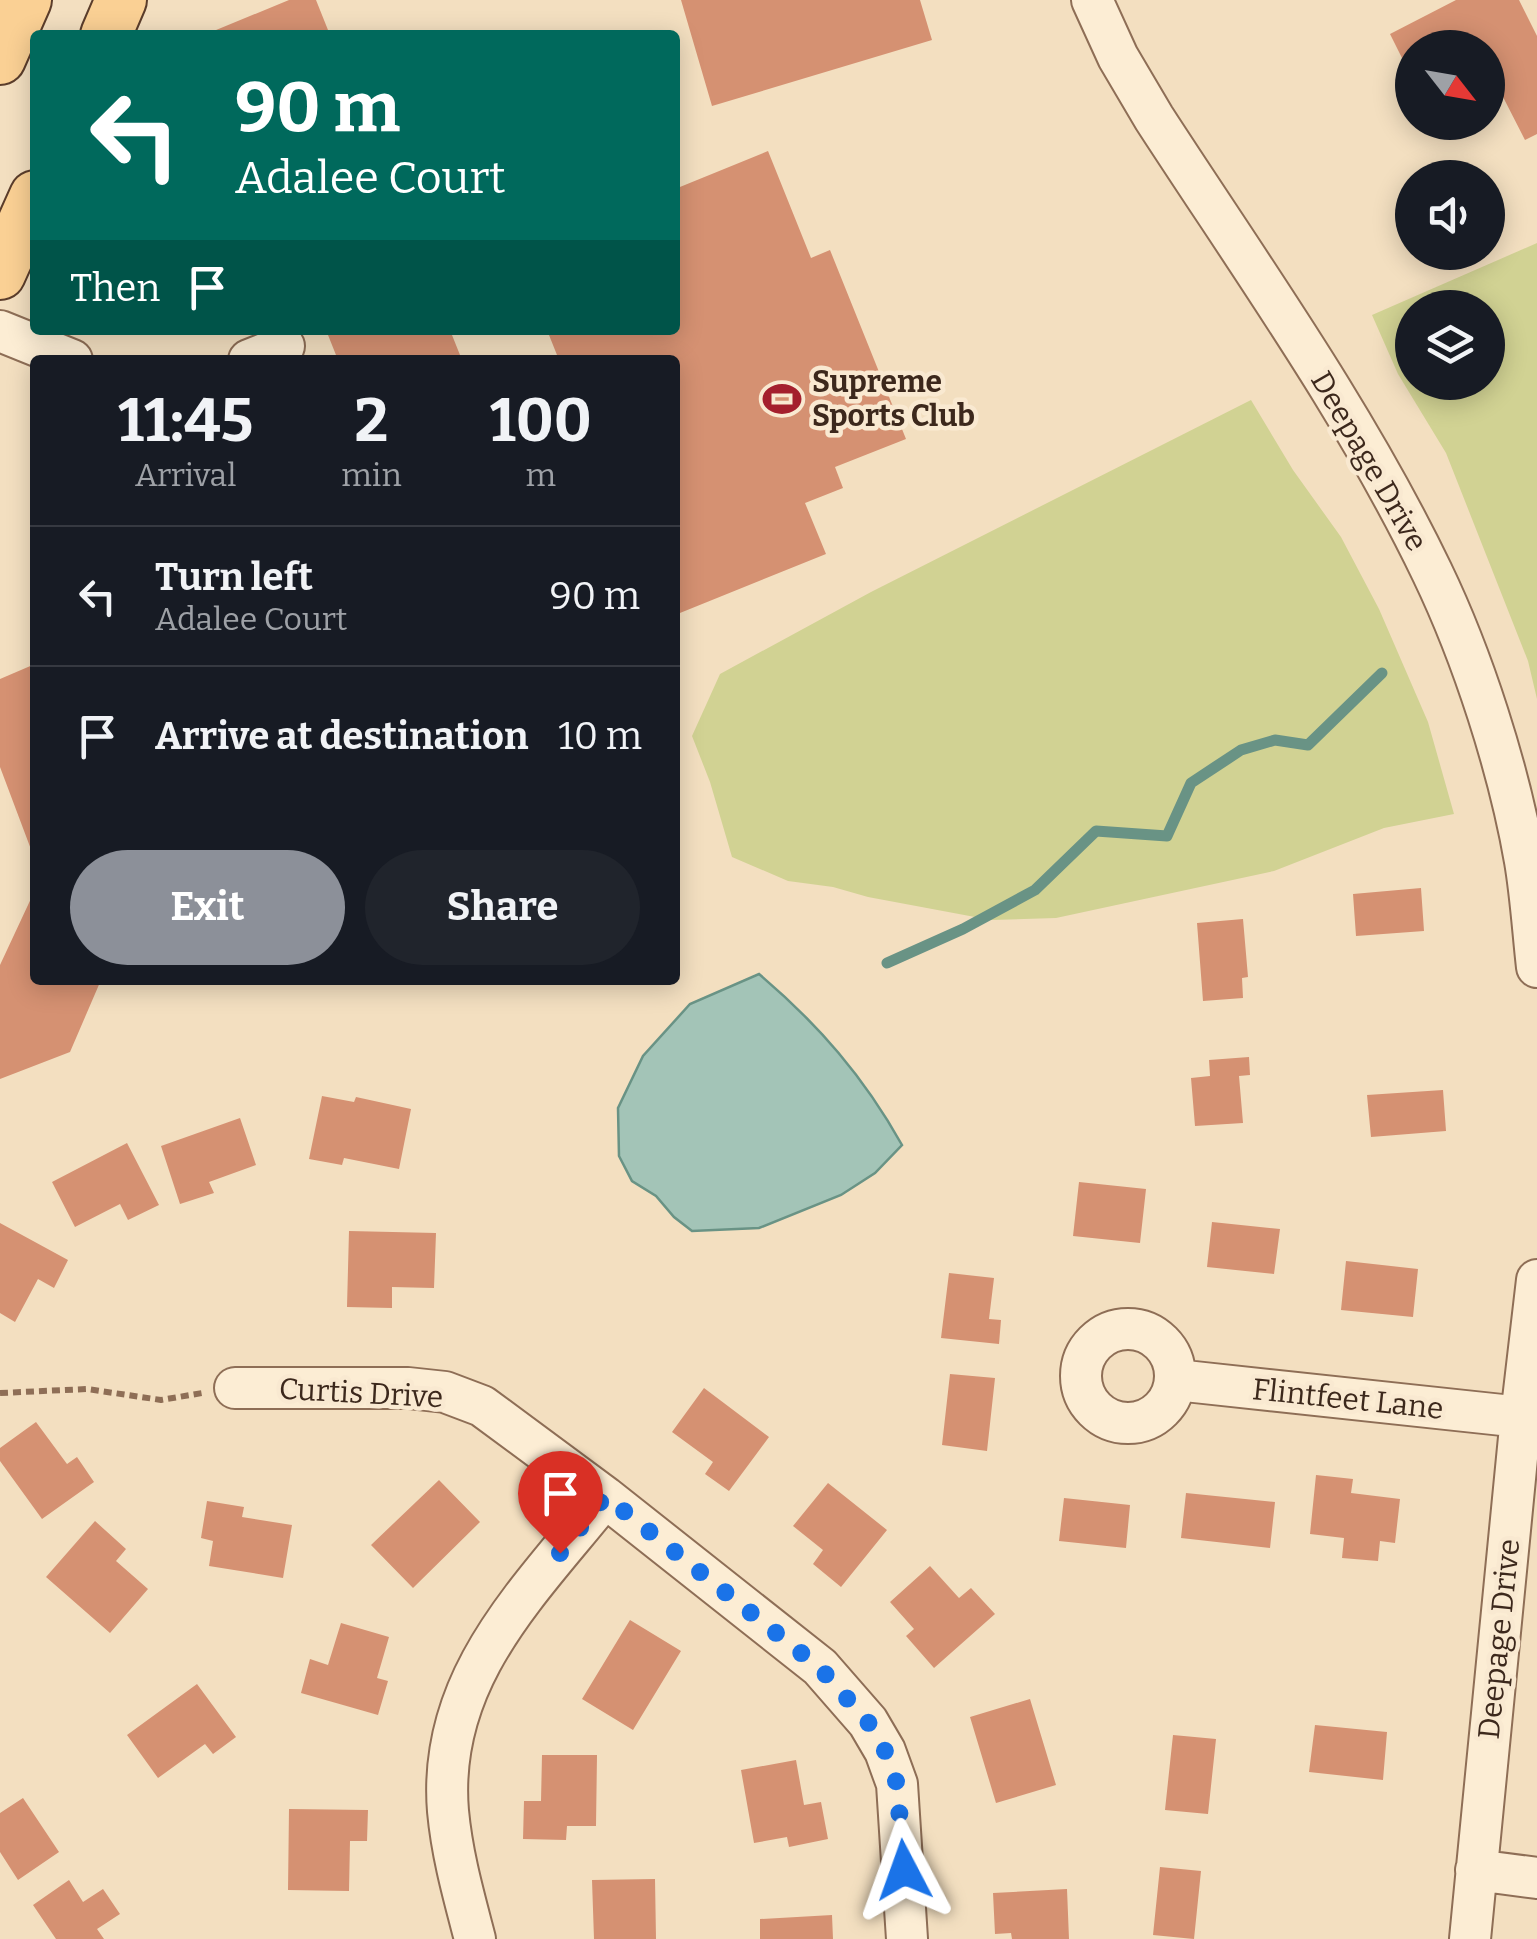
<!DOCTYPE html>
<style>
body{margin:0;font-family:Bitter,serif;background:#20242c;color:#f1f3f6;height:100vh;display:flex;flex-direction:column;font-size:38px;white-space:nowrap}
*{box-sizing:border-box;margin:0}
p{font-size:32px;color:#9ea1a6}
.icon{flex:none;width:55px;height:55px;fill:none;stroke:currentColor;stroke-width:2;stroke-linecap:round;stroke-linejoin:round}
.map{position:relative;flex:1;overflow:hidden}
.details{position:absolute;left:30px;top:355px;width:650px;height:630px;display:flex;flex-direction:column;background:#171b24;border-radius:10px;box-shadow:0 5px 25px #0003}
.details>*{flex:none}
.guide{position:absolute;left:30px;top:30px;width:650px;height:305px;border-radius:10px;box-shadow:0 5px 25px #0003;background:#00695c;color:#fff;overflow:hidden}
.needle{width:65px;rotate:121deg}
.tools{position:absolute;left:1395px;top:30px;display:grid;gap:20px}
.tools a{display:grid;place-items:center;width:110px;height:110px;border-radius:50%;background:#171b24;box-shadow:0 5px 25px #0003;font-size:50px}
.pin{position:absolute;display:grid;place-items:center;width:85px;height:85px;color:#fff;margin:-102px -42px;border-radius:50% 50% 50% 0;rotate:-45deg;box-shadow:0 0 10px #0007}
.pin .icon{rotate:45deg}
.me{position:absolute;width:110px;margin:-55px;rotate:356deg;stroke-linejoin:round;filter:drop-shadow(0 0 8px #0008)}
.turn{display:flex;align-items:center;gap:35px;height:210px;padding:0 40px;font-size:45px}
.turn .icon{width:130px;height:130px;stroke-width:2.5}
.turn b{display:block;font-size:70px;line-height:85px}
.then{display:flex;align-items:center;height:95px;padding:0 40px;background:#0003;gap:20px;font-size:38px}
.eta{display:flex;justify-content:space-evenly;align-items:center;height:170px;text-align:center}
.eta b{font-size:60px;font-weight:700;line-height:70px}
.primary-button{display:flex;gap:20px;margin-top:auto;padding:20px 40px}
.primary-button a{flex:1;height:115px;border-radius:60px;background:#8c9099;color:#fff;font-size:40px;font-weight:700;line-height:115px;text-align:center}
.primary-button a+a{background:#20242c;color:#f1f3f6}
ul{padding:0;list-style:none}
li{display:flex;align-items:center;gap:30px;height:140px;padding:0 40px;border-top:2px solid #363941}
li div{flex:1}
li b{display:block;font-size:38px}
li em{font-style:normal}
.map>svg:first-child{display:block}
</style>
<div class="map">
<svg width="1537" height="1939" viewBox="0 0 1537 1939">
<rect width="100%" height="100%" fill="#f3dfc0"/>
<!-- green -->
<path fill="#d1d293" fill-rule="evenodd" d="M1537,243V699L1528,661L1446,453L1398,374L1372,315ZM1412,308H1488V382H1412Z
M1251,400L1293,470L1341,537L1379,609L1428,722L1454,814L1384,828L1274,871L1056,918L991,920L868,897L833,887L788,881L732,857L710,782L692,736L720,674L871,592Z"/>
<!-- water -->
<path fill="#a3c4b7" stroke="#699385" stroke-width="2.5" d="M759,974C818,1024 864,1077 902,1145L875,1173L841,1195L759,1228L692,1231L674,1217L656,1196L632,1181L619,1156L618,1108L643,1056L690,1004Z"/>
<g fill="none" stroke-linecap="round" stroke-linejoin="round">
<!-- stream -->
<path stroke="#699385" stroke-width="11" d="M887,963L963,929L1035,890L1096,831L1167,836L1191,783L1241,750L1275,740L1308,745L1382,673"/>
</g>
<!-- building -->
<path fill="#d59172" d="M289,0H316L330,35H204Z
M681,0H920L932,40L712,106Z
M1456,0H1519L1537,36V134L1525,140L1502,95L1488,102V48H1412V78L1390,34Z
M768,151L811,258L830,250L906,439L835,467L843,488L805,503L826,554L675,615V360H559L547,330H675V189Z
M326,330H450L462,360H338Z
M35,664V860L0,767V679Z
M1421,888L1424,931L1356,936L1353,894Z
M35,890V980H101L70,1052L0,1079V965Z
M1243,919L1248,977L1242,978L1243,998L1203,1001L1197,923Z
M1249,1057L1250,1075L1239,1076L1243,1123L1195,1126L1191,1078L1210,1076L1209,1060Z
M1443,1090L1446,1131L1371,1137L1367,1095Z
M322,1096L354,1102L356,1097L411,1109L399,1169L344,1158L342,1165L309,1159Z
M240,1118L256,1165L209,1182L214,1193L180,1204L161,1146Z
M127,1143L159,1205L128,1220L120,1204L75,1227L52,1182Z
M1079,1182L1146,1189L1140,1243L1073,1236Z
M1212,1222L1280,1229L1274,1274L1207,1267Z
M0,1223L68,1260L54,1288L38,1279L15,1322L0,1313Z
M349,1231L436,1233L434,1288L392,1287V1308L347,1307Z
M1346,1261L1418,1269L1413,1317L1341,1310Z
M949,1273L994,1278L989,1319L1001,1320L999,1344L941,1338Z
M950,1374L995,1378L987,1451L942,1445Z
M704,1388L769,1437L729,1491L705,1474L713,1462L672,1432Z
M36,1422L67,1464L77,1457L94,1482L42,1519L0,1461V1448Z
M1316,1475L1353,1479L1351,1493L1400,1499L1395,1543L1380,1541L1378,1561L1342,1558L1344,1538L1310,1534Z
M439,1480L480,1522L413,1588L371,1545Z
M828,1483L887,1530L841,1587L813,1564L823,1550L793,1526Z
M1186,1493L1275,1502L1270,1548L1181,1538Z
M1064,1498L1130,1505L1126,1548L1059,1541Z
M207,1501L244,1507L242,1517L292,1525L283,1578L209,1566L213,1541L201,1538Z
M95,1521L126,1549L116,1561L148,1589L110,1633L46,1577Z
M930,1566L959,1598L971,1588L995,1614L934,1668L906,1636L914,1629L890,1602Z
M630,1620L681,1651L633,1730L582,1699Z
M341,1623L389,1637L377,1678L388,1681L378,1715L301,1693L310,1659L328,1665Z
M197,1684L236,1737L213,1754L205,1744L158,1778L127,1735Z
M1030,1699L1056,1785L996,1803L970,1717Z
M1315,1725L1387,1732L1383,1780L1309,1772Z
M1173,1735L1216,1739L1208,1814L1165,1810Z
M542,1755H597L596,1826H567L566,1840L523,1839L524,1801H541Z
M796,1760L804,1805L821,1802L828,1839L789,1847L787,1837L754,1843L741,1770Z
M23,1798L59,1852L18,1880L0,1852V1813Z
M289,1809L368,1810L367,1841H350L349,1891L288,1890Z
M1160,1867L1201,1871L1194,1939L1153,1935Z
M655,1879L656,1939H594L592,1880Z
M69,1880L83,1902L103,1889L120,1914L97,1929L104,1939H56L33,1905Z
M1067,1889L1069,1939H1012L1011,1933L995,1934L993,1893Z
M832,1915L833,1939H760V1919Z"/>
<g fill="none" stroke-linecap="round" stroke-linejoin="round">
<!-- minor casing -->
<g stroke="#8e6e56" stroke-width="44">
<path id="minor" d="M1092,0L1118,57L1154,118C1250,266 1355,412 1432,572C1473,657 1509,769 1525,861C1531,896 1533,932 1537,967
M0,331L72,360
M249,360L284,346
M1081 1376a47 47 0 1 1 94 0a47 47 0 1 1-94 0Z
M1176,1380L1521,1417
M235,1388H408L445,1392L482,1406L605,1497L820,1667L868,1722L885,1751L897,1784L907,1939
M1476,1870L1537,1878
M475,1939C464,1897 452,1855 448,1811C437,1678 529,1592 605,1497
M1470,1939L1521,1417L1537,1280"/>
</g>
<!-- major casing -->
<g stroke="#5b3d2b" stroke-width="54">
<path id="major" d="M106,35L121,0
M0,59L26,0
M0,274L35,196"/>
</g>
<!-- path -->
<path stroke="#8e6e56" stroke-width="6" stroke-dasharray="8 5" stroke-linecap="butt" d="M0,1393L87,1389L161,1400L202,1393"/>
<!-- minor -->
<use href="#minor" stroke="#fcedd4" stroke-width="40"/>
<!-- major -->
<use href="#major" stroke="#fad094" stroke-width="50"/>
</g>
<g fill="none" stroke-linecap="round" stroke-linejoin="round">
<!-- route -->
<path stroke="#1a73e8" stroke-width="18" stroke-dasharray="0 32.4" d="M560,1553L605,1496L820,1668L868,1722L885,1751L897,1784L904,1870"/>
</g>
<!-- icons -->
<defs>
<g id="stadium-bare" transform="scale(3)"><path d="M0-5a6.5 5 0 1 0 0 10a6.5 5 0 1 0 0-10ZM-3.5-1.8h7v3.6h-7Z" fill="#a41f2d" stroke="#f9e9d1" stroke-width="2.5" paint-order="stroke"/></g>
</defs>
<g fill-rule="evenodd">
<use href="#stadium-bare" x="782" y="399"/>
</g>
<g text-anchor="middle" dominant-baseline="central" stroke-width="9" stroke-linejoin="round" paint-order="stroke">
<!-- poi labels -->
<g font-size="30" font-weight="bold" fill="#3c281c" stroke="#f9e9d1" text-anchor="start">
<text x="812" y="382">Supreme<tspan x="812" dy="34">Sports Club</tspan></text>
</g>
<!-- street labels -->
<g font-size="30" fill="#3c281c" stroke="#f9e9d1">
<text transform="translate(1369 461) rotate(60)">Deepage Drive</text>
<text transform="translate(361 1393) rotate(3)">Curtis Drive</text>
<text transform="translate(1348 1399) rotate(6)">Flintfeet Lane</text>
<text transform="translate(1499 1639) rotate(-84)">Deepage Drive</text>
</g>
</g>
</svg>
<div class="tools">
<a><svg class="needle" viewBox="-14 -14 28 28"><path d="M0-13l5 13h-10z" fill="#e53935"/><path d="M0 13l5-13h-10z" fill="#9ea1a6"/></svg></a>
<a><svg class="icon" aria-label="sound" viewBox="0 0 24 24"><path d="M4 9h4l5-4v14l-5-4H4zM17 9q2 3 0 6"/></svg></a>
<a><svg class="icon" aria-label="layers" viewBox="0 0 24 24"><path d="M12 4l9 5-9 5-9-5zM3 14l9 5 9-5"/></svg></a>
</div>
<div class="pin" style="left:560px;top:1553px;background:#d93025"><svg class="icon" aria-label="arrive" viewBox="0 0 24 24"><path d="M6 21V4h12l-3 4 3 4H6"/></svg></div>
<svg class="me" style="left:904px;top:1870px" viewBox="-20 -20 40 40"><path d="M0-17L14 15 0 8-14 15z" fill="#1a73e8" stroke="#fff" stroke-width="4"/></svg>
<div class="guide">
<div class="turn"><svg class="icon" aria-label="left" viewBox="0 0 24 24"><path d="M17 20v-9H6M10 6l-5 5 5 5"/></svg><div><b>90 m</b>Adalee Court</div></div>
<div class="then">Then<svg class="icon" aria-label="arrive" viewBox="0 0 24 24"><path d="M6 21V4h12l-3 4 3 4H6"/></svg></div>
</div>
<section class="details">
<div class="eta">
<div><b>11:45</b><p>Arrival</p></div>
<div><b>2</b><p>min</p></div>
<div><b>100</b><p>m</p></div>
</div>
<ul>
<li><svg class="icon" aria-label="left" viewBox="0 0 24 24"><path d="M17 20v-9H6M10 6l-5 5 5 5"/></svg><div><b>Turn left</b><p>Adalee Court</p></div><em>90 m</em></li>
<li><svg class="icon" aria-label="arrive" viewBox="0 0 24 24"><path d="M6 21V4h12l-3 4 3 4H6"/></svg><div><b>Arrive at destination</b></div><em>10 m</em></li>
</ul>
<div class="primary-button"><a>Exit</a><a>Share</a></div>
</section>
</div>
